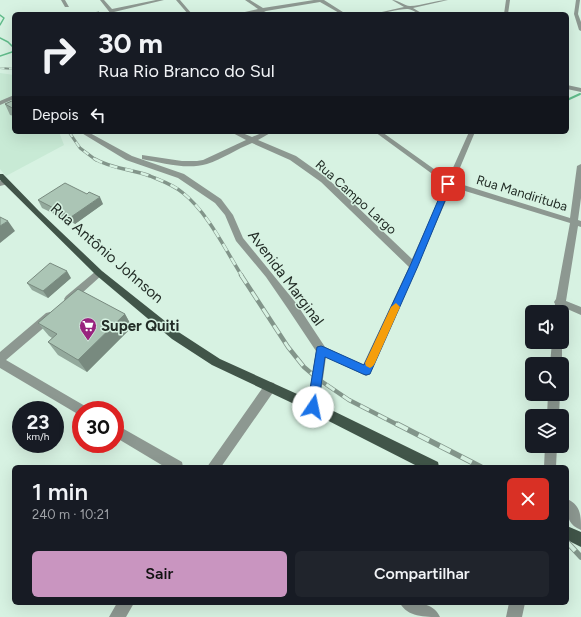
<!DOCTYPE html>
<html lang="pt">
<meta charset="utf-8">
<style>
body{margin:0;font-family:Figtree,sans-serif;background:#20242c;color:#f1f3f6;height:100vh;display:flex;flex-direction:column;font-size:15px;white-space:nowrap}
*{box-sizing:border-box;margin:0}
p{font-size:13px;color:#9ea1a6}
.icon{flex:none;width:22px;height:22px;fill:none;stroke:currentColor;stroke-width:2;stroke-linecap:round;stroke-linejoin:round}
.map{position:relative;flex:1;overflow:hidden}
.drawer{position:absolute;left:12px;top:465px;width:557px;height:140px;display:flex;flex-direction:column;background:#171b24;border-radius:6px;box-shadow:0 4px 16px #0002}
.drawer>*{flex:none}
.hud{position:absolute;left:12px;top:12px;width:557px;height:122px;border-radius:6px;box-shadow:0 4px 16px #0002;background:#171b24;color:#f1f3f6;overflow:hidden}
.fabs{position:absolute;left:525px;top:305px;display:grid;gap:8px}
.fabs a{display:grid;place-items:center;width:44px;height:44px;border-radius:6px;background:#171b24;box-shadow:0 4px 16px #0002;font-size:20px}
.speed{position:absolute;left:12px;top:401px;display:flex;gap:8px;font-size:20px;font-weight:700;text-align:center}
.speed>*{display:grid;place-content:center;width:52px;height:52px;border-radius:50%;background:#171b24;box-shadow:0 4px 16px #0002;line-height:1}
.speed small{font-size:10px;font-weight:400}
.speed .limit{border:6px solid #d22;background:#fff;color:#111}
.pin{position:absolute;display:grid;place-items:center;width:34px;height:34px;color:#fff;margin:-17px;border-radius:8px;box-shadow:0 2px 6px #0006}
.me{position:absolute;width:44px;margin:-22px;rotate:11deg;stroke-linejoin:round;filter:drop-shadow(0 0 3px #0008)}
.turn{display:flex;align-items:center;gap:14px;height:84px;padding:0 20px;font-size:18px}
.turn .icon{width:52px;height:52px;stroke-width:2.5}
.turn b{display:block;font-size:28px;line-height:34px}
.then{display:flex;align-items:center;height:38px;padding:0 20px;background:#0003;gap:8px;font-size:15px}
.round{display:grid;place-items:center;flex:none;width:42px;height:42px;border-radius:6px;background:#20242c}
.head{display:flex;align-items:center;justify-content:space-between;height:68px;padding:0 20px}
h1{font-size:24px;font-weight:600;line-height:30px}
.button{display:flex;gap:8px;margin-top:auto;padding:8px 20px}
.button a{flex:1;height:46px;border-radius:6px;background:#c995c0;color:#111;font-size:16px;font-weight:600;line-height:46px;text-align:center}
.button a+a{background:#20242c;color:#f1f3f6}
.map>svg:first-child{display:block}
</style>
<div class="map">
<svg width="581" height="617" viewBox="0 0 581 617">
<rect width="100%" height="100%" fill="#d7f2e2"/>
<!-- built -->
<path fill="#c8ead5" d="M0,73L14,75V132H59L64,145L6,176L0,169Z"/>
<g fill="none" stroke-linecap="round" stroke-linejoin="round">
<!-- stream-far1 -->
<path stroke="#61bc8b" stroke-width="1.5" d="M0,15L4,18L0,25
M0,38L8,42L14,48L12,52L0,56"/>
<!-- stream -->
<path stroke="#61bc8b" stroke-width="2" d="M567,100L580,94"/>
<!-- minor -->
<path fill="#8d9891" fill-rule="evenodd" d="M61,0H65L69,7H65Z
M100,0H104L112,9L156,0H164L114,12L115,14H111Z
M176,0H180L192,14H188Z
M245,0H250L263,8L314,0H324L346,14H341L320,2L266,11L264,12L236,14L258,9Z
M392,0C399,0 404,6 410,6C422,6 435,0 448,0L413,8L423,14C417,14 414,10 408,9C402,8 382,14 373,14L404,7Z
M506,0H510L508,14H504Z
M576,0H580L578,14L581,22V31L579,30L574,14Z
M567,85L581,88V92L567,89Z
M14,95V99L0,105V101Z
M80,132H88L132,156L184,174L221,199L233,215L243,238L296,303L325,347L363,365L409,267L321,182L290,160L252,143C237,149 222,159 207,164C187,170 162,163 142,159V155L182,161H197L203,160L246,140L231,132H240L252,137L264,132H272L258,140L296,156L327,178L412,259L446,184L375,132H382L448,179L469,132H475L454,182L570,218L577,166L581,164V198L578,220L581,221V227L578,226L566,301L581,307V315L565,308L563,315L562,312H554L555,304L554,302L556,299L570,223L452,187L370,374L366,376L362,374L326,357L319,407L317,411L313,412L309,411L307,407L316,351L288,309L266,277L236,241L225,215L215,203L178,178L126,160Z
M5,180H8V184L0,186V181Z
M99,270L104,273L102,275L72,302H66L64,299L66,296L96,271Z
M50,312L54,313L55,316L54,319L6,360L85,406L87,410H81V416L0,368V352L46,313Z
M562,341V364H550L552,342Z
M270,382L274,383L276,387L274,391L221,467H207L266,383Z
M548,394H560L559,416H547Z
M115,424L182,462L183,467H165L115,437Z
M545,446H557L556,467H544Z
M567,499C581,505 581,516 581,530C566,524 567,513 567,499Z
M117,603H134L126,617H109Z
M400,603C415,603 433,601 440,617C425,617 407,617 400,603Z
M509,603H525L522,617H506Z"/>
<!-- major -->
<path fill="#415549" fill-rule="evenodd" d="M0,174H3L39,211L102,271L180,333L220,359L317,403L438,462L439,467H419L309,411L212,365L172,339L96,275L0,180Z
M567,526L581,532V547L567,540Z"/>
<!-- rail-far4 casing -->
<g stroke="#82958a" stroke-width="2">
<path id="rail-far4" d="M0,68L14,69"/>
</g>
<!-- rail-far3 casing -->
<g stroke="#82958a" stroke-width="3">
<path id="rail-far3" d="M69,132L80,148L96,160"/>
</g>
<!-- rail-far2 casing -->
<g stroke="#82958a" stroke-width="3.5">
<path id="rail-far2" d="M95,159C112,169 132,169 150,176C162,181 174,185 183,193C208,213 225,249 242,276"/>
</g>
<!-- rail-far1 casing -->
<g stroke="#82958a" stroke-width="4.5">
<path id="rail-far1" d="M241,275L288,347L304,367L318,379L349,400L398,425"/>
</g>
<!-- rail casing -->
<g stroke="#82958a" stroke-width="5.5">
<path id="rail" d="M397,424L481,467
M567,542L581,557"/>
</g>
<!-- rail-far4 -->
<use href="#rail-far4" stroke="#d7f2e2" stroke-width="1.5" stroke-dasharray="4.5" stroke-linecap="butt"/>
<!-- rail-far3 -->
<use href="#rail-far3" stroke="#d7f2e2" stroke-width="2" stroke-dasharray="6" stroke-linecap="butt"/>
<!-- rail-far2 -->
<use href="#rail-far2" stroke="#d7f2e2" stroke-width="2.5" stroke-dasharray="8" stroke-linecap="butt"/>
<!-- rail-far1 -->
<use href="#rail-far1" stroke="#d7f2e2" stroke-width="3" stroke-dasharray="10" stroke-linecap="butt"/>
<!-- rail -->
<use href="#rail" stroke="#d7f2e2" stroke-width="4" stroke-dasharray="12" stroke-linecap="butt"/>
</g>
<!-- wall -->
<path fill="#93a99c" d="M14,100V116L10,115L5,104Z
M38,200L103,204L75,224L42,208Z
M71,278L48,298L32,290L27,283Z
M125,314L132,327L87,372L58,355L48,342L52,338L49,336L38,323Z"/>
<!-- shaded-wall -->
<path fill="#788a7f" d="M100,197L103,204L75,224L71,217Z
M8,221L15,231L0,243V226Z
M67,271L71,278L48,298L43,291Z
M125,314L132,327L87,372L78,360Z"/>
<!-- building -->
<path fill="#abc5b5" stroke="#788a7f" d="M99,12L100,14H87Z
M14,100V109L5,104Z
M65,183L87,194L89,192L100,197L71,217L38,200Z
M0,217L8,221L0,226Z
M50,263L67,271L43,291L27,283Z
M78,289L125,314L78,360L48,342L57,334L38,323Z"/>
<!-- route -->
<path fill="#1a73e8" stroke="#114b97" d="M448,181L452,184L418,266L370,374L366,375L363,374L325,357L318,407L316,410L313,412L309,410L307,407L317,347L321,346L324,347L364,365L410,266L445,184Z"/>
<!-- slow -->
<path fill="#f59e0b" d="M396,303L400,307L375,363L373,366L370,368L366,366L365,363L391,307Z"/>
<!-- icons -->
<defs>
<g id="supermarket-pin" transform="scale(0.9)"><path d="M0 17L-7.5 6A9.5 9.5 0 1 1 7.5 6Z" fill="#98227e" stroke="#d7f2e2"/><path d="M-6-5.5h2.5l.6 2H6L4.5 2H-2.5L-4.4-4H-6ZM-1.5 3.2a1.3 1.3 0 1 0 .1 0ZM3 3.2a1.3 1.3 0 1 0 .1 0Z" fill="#fff"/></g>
</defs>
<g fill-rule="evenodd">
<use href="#supermarket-pin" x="88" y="326"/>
</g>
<g text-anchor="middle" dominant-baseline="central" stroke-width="3" stroke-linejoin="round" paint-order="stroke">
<!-- far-street labels -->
<g font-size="13" fill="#232d27" stroke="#d7f2e2">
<text transform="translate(522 193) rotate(17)">Rua Mandirituba</text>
<text transform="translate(356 197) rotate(42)">Rua Campo Largo</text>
</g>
<!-- street labels -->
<g font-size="15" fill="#232d27" stroke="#d7f2e2">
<text transform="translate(107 253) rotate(41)">Rua Antônio Johnson</text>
<text transform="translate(286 278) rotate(53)">Avenida Marginal</text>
</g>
<!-- poi labels -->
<g font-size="15" font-weight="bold" fill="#232d27" stroke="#d7f2e2" text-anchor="start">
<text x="101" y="326">Super Quiti</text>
</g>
</g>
</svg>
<div class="fabs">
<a><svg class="icon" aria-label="sound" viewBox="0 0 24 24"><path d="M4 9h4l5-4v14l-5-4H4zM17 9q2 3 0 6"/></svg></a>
<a><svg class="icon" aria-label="search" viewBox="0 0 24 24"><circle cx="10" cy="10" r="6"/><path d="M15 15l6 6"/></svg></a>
<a><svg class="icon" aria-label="layers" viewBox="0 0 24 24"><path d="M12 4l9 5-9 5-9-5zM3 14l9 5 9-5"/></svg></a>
</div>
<div class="speed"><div>23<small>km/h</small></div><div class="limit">30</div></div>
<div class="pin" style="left:448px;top:184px;background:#d93025"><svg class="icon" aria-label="arrive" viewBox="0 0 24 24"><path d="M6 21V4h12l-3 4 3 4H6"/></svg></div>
<svg class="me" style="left:313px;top:407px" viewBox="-20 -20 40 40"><circle r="19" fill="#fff"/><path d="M0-13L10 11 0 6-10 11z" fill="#1a73e8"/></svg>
<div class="hud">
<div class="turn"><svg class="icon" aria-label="right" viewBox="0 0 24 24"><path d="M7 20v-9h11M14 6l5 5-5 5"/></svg><div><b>30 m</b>Rua Rio Branco do Sul</div></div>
<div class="then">Depois<svg class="icon" aria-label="left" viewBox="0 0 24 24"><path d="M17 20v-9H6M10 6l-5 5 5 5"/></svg></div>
</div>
<section class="drawer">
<div class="head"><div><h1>1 min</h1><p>240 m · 10:21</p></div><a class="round" style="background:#d93025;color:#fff"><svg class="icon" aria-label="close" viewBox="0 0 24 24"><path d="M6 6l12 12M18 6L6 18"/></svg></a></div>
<div class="button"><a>Sair</a><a>Compartilhar</a></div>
</section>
</div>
